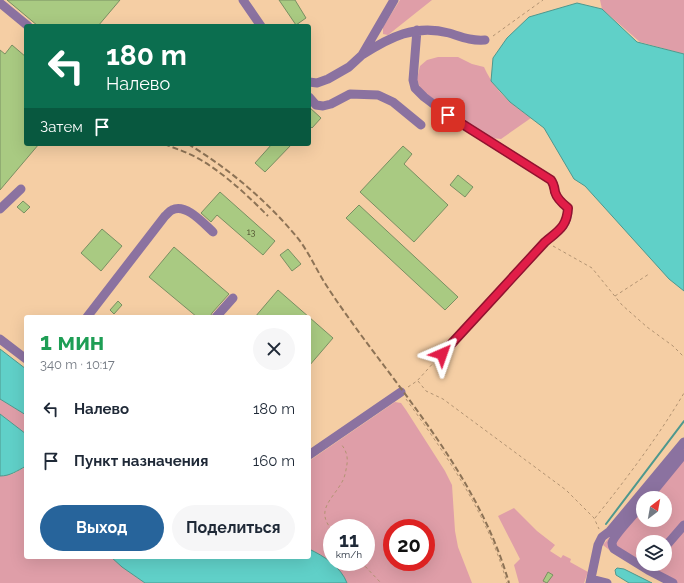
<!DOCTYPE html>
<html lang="ru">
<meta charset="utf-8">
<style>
body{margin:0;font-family:Raleway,sans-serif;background:#f6f6f7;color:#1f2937;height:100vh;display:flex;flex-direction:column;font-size:15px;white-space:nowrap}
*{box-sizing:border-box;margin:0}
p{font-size:13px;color:#747a83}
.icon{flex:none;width:22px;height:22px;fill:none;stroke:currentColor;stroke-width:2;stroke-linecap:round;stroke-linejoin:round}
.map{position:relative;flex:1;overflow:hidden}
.panel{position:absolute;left:24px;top:315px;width:287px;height:244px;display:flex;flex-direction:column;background:#fff;border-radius:4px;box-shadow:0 4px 16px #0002}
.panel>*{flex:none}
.top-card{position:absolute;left:24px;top:24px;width:287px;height:122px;border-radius:4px;box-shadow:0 4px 16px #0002;background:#0b6e4f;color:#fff;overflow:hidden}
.needle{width:26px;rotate:31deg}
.controls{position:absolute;left:636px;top:491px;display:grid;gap:8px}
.controls a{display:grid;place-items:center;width:36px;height:36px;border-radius:50%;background:#fff;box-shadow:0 4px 16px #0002;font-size:20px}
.speed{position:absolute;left:323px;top:519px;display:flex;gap:8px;font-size:20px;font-weight:700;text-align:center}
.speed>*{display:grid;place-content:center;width:52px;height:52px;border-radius:50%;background:#fff;box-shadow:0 4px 16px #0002;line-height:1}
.speed small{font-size:10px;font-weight:400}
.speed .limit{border:6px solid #d22;background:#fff;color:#111}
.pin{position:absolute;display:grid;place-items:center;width:34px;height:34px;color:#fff;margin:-17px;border-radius:8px;box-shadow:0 2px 6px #0006}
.me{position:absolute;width:44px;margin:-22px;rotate:43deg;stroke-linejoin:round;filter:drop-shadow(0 0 3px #0008)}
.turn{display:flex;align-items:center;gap:14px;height:84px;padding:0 16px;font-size:18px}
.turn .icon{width:52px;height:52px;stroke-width:2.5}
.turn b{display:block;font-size:28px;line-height:34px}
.then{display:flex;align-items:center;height:38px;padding:0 16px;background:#0003;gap:8px;font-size:15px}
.round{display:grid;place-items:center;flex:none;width:42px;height:42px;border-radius:21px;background:#f6f6f7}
.overview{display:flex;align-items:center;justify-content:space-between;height:68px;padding:0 16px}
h1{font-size:24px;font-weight:700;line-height:30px;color:#1e9e55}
.primary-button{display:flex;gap:8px;margin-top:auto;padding:8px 16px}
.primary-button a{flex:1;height:46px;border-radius:24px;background:#27649b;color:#fff;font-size:16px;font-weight:700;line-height:46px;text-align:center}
.primary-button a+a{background:#f6f6f7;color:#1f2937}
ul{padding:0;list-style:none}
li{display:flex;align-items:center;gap:12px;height:52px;padding:0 16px}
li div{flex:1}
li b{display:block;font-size:15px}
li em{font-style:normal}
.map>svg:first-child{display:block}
</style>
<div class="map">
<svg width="684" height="583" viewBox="0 0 684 583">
<rect width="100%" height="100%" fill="#f5cea4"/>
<!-- green -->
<path fill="#df9ea8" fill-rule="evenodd" d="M400,0H432L388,35L383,34V27Z
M600,0H684V54L640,42L602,9Z
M438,57H458L472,64L484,67C495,91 510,103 531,118L501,139L491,138L468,124L421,90L417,79L420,66L427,60Z
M0,399L26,415V434L0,414Z
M395,402L401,403L406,410L445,471L452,485L455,531L458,547L472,583H347C341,567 324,556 309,549V461ZM332,528H366V562H332ZM392,528H426V562H392Z
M684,446V583H666L613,553L603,545ZM643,498H665V520H643ZM643,542H665V564H643Z
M26,466V557H111L122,567L145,583H0V476L13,474Z
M514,508L537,531L555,545L550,551L561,558L563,555L571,559L570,562L588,572L584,583H519L514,565L520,559L498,516Z"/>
<!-- water -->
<path fill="#60d0c8" stroke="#4e988e" d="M577,3L602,9L637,42L684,54V291L669,279L585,186L574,179L544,128L510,102L491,81L493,58L507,38L529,17Z
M0,349L26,369V415L0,399Z
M0,414L26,434V466C17,471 10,476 0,476Z
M309,549C324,556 341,567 347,583H145L122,567L111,557H309Z
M617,568L624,569L652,583H629L616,575L615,570Z"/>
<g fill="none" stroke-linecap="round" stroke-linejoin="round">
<!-- stream -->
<path stroke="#4e988e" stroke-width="2" d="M606,524L684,421"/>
</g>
<!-- building -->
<path fill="#a9ca82" stroke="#7a8f62" d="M7,0H120L98,26H38Z
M279,0H295L306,18L296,25Z
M12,45L26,57V144H39L0,190V50L5,54Z
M309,107L321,118L312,128L309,125Z
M272,144H292L265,172L255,163Z
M403,146L412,154L404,164L448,205L414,242L360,192Z
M458,175L473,187L465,197L450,185Z
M220,192L275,241L263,255L217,215L211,222L201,213Z
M23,201L30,207L24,213L17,207Z
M359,205L458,297L445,310L346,218Z
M102,229L122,246L101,271L81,253Z
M174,247L229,294L212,313L210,317H197L149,277Z
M288,249L301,264L292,271L280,255Z
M278,290L333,338L309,366V317H255Z
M118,301L122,305L114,314L110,310Z
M548,572L553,575L547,583L543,581Z"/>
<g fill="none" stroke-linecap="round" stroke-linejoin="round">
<!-- path -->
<path stroke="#b29372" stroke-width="1" stroke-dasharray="3 3" stroke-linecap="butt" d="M493,36L543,0
M553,246L592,268L622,305L647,327L673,346L684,357
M615,296L649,274
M418,381L426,391L443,399L566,490L594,518L599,529
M408,387L417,381L436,360
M406,399C447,456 488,515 507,583
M595,518C627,478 658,437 684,393
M332,530C315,510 332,500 342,482C345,477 346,470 347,464C348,456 346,450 341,444
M361,562L381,583"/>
<!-- minor -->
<path stroke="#8b72a0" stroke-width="9" d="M243,0L261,26
M0,3L28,26
M417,30L413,80L415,88L424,97L448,115L551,180C554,185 554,186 555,192C557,199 563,204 568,208C568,227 558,231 545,242L442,354
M362,55C390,37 415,24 449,33C462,37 471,41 485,40
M309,82L317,83L328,79L349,67L362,55L394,0
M309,97L316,105L323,106L331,104L350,94L378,95L393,102L421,125
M0,209L21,189
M87,317L165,216C167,215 169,211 172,210C186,203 203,223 213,232
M216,317L233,298
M0,339L26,359
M309,455L401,392
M648,498L684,454
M643,504C637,511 613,536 612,543C612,546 613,547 614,549L648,570L673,583
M665,547L684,525
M591,579L607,583
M590,583L598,545L602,537L610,531L684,442"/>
<!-- rail -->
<path stroke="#8d7356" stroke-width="2" stroke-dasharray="6 3" stroke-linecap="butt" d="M164,144C177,149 189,153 201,160C226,175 248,196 268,216
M188,144C228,168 266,200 296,236C307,249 314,265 323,280C334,298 348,317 361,335C418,412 482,489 509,583"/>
</g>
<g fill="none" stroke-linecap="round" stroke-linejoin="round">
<!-- route casing -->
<g stroke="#92132f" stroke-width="10">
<path id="route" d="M442,354L545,242C558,231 567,227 568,208C563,204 557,199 555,192C554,186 554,184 551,180L448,115"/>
</g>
<!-- route -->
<use href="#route" stroke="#e11d48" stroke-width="7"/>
</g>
<g text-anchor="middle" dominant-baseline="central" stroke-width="3" stroke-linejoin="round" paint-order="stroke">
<!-- number labels -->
<g font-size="9" fill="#454326">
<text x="251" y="232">13</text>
</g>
</g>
</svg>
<div class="controls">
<a><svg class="needle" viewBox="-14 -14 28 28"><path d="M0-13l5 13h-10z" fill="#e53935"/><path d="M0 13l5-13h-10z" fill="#747a83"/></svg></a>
<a><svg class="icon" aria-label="layers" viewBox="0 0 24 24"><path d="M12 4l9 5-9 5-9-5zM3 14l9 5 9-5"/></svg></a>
</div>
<div class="speed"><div>11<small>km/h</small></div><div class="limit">20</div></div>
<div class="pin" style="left:448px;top:115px;background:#d93025"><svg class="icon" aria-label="arrive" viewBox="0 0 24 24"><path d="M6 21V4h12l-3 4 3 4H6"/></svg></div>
<svg class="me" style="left:442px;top:354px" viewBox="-20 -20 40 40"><path d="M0-17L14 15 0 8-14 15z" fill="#e11d48" stroke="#fff" stroke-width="4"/></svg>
<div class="top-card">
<div class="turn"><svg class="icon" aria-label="left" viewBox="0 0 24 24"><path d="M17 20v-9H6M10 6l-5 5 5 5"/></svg><div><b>180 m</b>Налево</div></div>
<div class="then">Затем<svg class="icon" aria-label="arrive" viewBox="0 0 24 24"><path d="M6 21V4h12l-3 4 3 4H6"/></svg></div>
</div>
<section class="panel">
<div class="overview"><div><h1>1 мин</h1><p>340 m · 10:17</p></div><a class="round"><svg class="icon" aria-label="close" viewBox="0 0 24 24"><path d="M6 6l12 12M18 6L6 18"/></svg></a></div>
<ul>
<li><svg class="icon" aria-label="left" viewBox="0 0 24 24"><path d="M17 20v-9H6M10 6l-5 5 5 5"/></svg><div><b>Налево</b></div><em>180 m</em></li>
<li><svg class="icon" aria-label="arrive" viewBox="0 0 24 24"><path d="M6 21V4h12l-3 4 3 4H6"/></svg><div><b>Пункт назначения</b></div><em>160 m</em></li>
</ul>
<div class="primary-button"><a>Выход</a><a>Поделиться</a></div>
</section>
</div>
